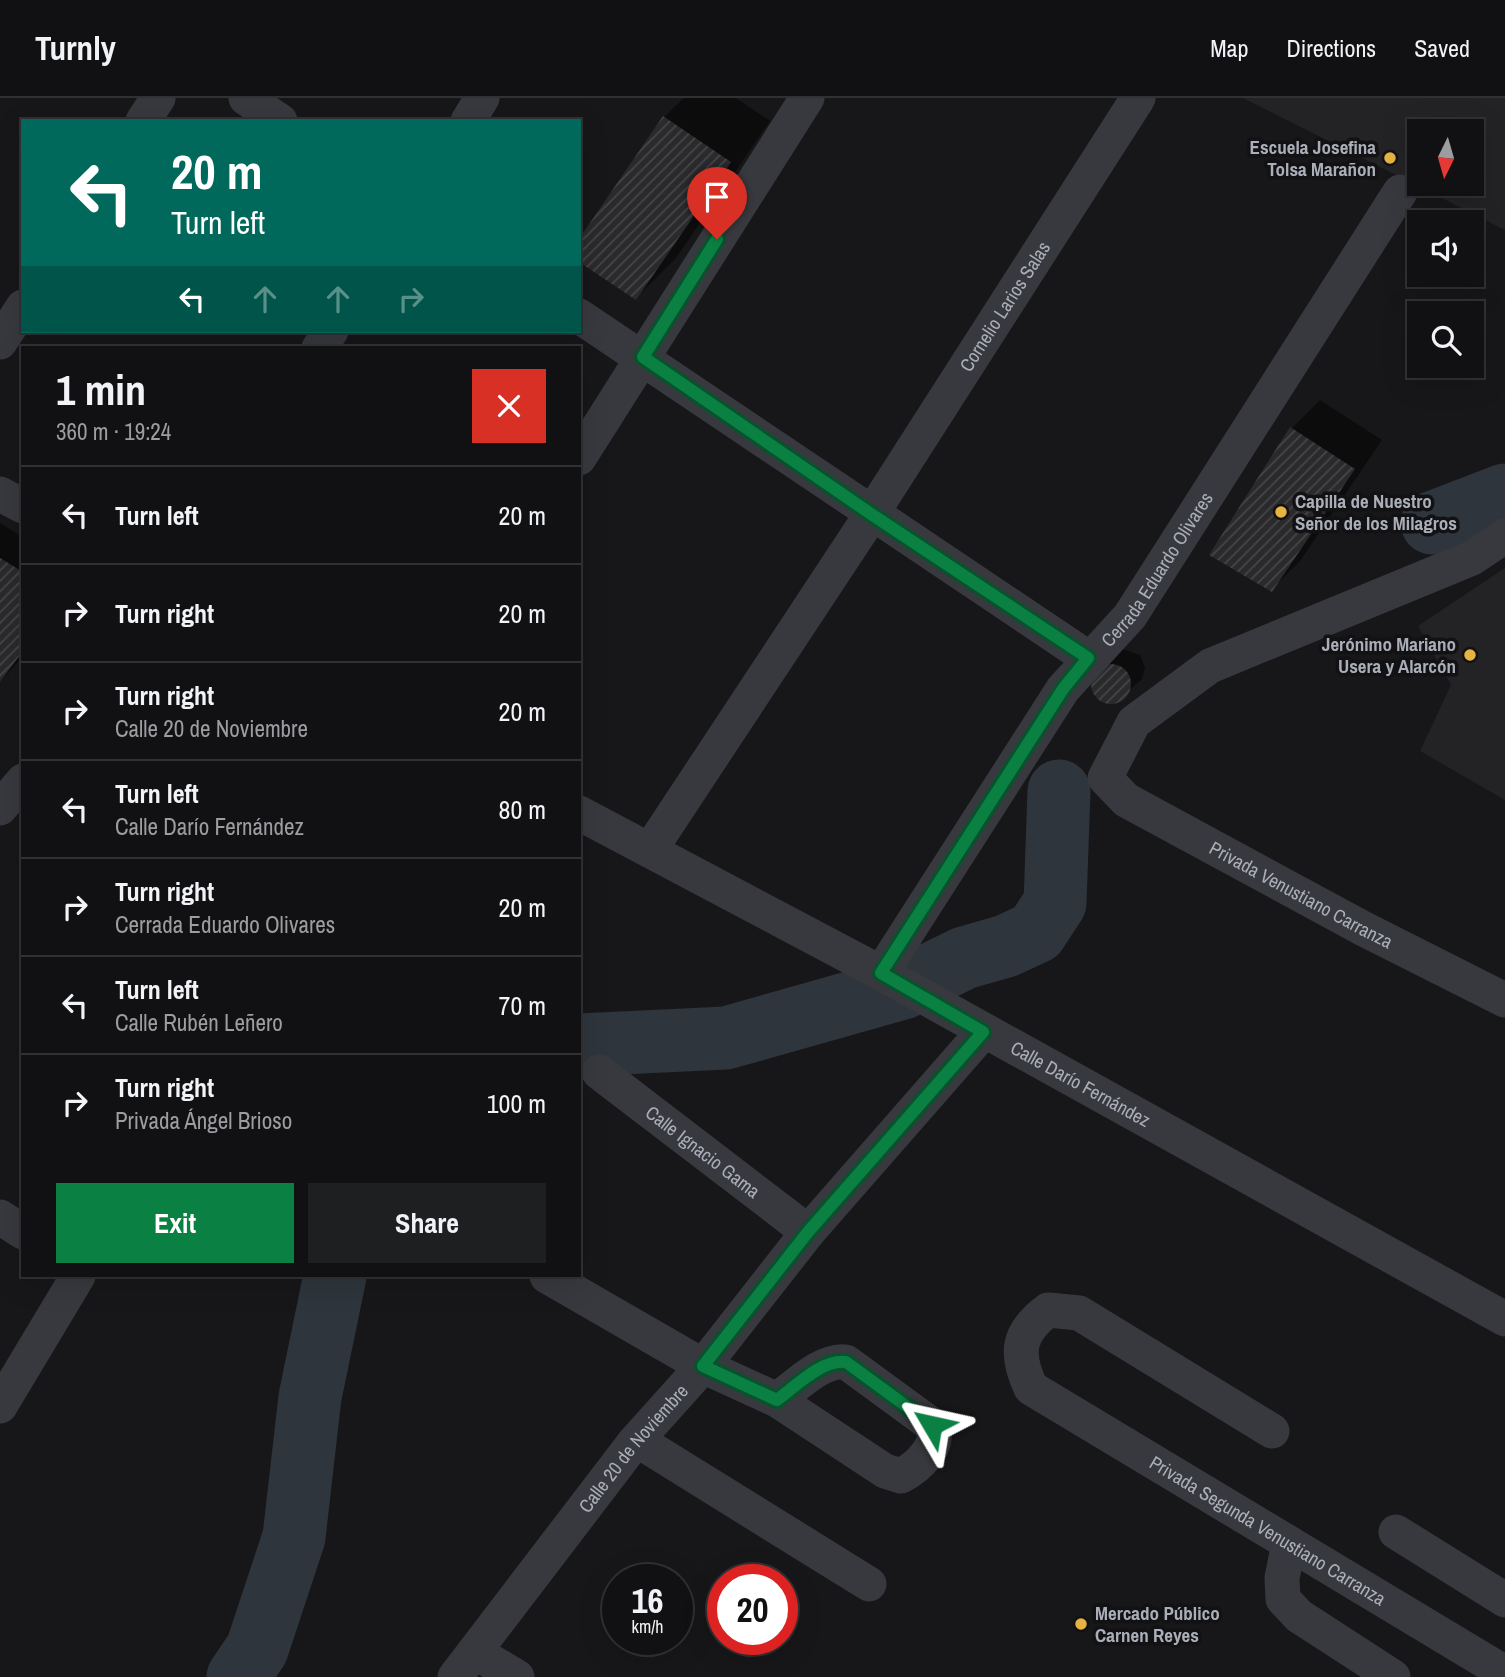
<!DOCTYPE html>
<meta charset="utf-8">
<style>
body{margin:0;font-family:"Archivo Narrow",sans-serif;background:#1e1f21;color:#f1f3f6;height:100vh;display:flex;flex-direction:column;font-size:26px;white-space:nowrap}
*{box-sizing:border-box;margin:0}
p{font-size:23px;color:#9c9da0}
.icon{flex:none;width:38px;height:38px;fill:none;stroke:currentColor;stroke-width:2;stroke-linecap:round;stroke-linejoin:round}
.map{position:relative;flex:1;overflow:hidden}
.drawer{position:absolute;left:21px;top:248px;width:560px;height:931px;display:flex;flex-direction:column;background:#111113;border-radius:0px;box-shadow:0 7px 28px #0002,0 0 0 2px #303133}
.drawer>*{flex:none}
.hud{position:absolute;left:21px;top:21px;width:560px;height:214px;border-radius:0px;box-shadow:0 7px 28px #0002,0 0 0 2px #303133;background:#00695c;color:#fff;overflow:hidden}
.needle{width:46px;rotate:185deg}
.fabs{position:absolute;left:1407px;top:21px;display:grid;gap:14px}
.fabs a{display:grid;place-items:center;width:77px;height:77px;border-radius:0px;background:#111113;box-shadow:0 7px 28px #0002,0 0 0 2px #303133;font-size:35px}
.speed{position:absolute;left:602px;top:1466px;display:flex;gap:14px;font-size:35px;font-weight:700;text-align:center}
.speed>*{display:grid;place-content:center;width:91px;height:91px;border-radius:50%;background:#111113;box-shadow:0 7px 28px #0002,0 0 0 2px #303133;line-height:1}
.speed small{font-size:18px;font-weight:400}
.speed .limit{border:10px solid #d22;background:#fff;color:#111}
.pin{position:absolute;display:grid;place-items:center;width:60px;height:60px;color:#fff;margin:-72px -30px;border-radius:50% 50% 50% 0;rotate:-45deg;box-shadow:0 0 7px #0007}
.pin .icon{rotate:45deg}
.me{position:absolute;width:77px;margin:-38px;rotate:306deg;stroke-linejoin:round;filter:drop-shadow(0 0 5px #0008)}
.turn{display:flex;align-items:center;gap:24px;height:147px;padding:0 35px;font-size:32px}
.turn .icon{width:91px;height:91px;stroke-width:2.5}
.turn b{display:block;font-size:49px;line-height:60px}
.lanes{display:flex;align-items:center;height:66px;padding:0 35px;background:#0003;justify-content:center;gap:35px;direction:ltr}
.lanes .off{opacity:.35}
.round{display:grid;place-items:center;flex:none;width:74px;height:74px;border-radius:0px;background:#1e1f21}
.head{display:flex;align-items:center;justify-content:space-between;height:119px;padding:0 35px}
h1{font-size:42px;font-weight:800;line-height:52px}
.action{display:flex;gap:14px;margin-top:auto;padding:14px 35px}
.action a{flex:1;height:80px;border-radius:0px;background:#0b8043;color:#fff;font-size:28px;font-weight:800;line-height:80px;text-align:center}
.action a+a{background:#1e1f21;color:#f1f3f6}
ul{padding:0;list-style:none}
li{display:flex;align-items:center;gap:21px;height:98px;padding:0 35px;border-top:2px solid #303133}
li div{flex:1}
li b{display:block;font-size:26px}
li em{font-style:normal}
header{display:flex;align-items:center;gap:42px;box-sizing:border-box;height:98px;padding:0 35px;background:#111113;border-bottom:2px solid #303133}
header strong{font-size:33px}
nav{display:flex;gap:38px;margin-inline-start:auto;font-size:24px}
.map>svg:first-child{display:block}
</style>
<header>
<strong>Turnly</strong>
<nav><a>Map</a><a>Directions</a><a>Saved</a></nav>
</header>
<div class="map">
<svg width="1505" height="1579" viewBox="0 0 1505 1579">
<defs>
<pattern id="building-hatch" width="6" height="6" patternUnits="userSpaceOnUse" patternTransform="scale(1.75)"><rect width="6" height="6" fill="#2a2a2d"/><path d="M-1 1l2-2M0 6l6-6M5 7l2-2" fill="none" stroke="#464649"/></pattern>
</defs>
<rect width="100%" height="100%" fill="#171719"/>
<!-- built -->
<path fill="#232326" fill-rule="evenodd" d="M1243,0H1505V132ZM1419,33H1472V86H1419Z
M1505,470V702L1420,653L1451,587L1418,528Z"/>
<!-- shadow -->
<path fill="#0007" d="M684,0H736L770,23L676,160L636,200L664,19Z
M1320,302L1382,342L1300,463L1271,492L1292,330Z
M0,425L23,439V558L0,584Z
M1122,551L1140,557L1145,569L1142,581L1116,604L1104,603L1091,589L1093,577Z"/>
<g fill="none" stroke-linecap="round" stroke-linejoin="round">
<!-- river -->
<path stroke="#2e353c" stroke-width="63" d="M1432,425L1505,397
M579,947L726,940L903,890L964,860L1006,848L1036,834L1055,805L1059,693
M238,1579L257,1551L294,1439L310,1299L335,1178"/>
</g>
<!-- building -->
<path fill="url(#building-hatch)" d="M663,18L731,64L636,202L579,164V141Z
M1290,329L1355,371L1272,494L1209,457Z
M0,460L23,474V553L0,584Z
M1091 586a20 20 0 1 1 40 0a20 20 0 1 1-40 0Z"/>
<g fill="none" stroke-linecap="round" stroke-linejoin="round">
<!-- minor -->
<g stroke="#38393e" stroke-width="35">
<path d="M246,0L280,23"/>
<path d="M143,23L158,0"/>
<path d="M468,23L482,0"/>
<path d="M579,218L1088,560"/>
<path d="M0,244L23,209"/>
<path d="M319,250L331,233"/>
<path d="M579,360L807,0"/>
<path d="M0,396L23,408"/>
<path id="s1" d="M1505,438L1472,460L1210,568L1134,624L1105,680L1126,702L1364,831L1505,902"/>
<path d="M0,710L23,683"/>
<path id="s2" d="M579,715L881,875L1505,1221"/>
<path id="s3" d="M650,752L871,417L1138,0"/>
<path id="s4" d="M881,875L1063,591L1130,518L1400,94"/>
<path id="s5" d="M599,974L808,1134"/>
<path d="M0,1119L23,1134"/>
<path d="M547,1178L703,1268L777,1302L885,1373L901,1378C918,1369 942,1347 932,1327L846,1264C822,1261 796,1288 777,1302"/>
<path d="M0,1308L78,1178"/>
<path id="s6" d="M1272,1333L1079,1215L1048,1212C1017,1235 1015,1256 1031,1290L1505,1575"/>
<path d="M637,1342L869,1486"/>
<path d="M1396,1434L1505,1502"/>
<path d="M1289,1445L1282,1480L1283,1501L1299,1518L1393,1579"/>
<path d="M475,1554L517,1579"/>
<path id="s7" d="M455,1579L633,1346L703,1268L808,1134L983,934"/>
</g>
</g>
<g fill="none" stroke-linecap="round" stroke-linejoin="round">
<!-- route casing -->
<g stroke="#07532c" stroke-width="18">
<path id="route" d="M717,141L643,259L871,416L1088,560L1063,591L881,875L983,934L808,1134L703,1268L777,1302C796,1288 822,1261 846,1264L932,1327"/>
</g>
<!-- route -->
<use href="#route" stroke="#0b8043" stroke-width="12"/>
</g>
<!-- markers -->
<g fill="#e7b441" stroke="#121214" stroke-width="2.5">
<circle cx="1390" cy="60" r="7"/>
<circle cx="1281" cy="414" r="7"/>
<circle cx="1470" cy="557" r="7"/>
<circle cx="1081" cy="1526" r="7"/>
</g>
<g text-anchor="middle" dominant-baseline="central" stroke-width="7" stroke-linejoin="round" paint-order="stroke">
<!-- poi labels -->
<g font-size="19" font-weight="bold" fill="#aaaeb8" stroke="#121214" text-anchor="end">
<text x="1376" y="49">Escuela Josefina<tspan x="1376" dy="22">Tolsa Marañon</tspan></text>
<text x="1295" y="403" text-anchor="start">Capilla de Nuestro<tspan x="1295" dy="22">Señor de los Milagros</tspan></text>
<text x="1456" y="546">Jerónimo Mariano<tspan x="1456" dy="22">Usera y Alarcón</tspan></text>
<text x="1095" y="1515" text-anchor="start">Mercado Público<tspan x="1095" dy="22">Carnen Reyes</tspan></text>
</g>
<!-- street labels -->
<g font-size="19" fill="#aaaeb8" stroke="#121214">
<text stroke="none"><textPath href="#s3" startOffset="649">Cornelio Larios Salas</textPath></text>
<text stroke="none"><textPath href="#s4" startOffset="490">Cerrada Eduardo Olivares</textPath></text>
<text stroke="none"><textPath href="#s1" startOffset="710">Privada Venustiano Carranza</textPath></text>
<text stroke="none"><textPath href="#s2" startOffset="570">Calle Darío Fernández</textPath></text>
<text stroke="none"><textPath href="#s5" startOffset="131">Calle Ignacio Gama</textPath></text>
<text stroke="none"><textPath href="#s7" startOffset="290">Calle 20 de Noviembre</textPath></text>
<text stroke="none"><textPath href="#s6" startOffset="623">Privada Segunda Venustiano Carranza</textPath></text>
</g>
</g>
</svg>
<div class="fabs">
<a><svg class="needle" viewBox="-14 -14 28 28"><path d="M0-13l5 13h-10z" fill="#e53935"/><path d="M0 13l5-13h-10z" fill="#9c9da0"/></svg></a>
<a><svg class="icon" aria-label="sound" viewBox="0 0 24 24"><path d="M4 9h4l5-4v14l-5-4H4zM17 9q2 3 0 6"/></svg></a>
<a><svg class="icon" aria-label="search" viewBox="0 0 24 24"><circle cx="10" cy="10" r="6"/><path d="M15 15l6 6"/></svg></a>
</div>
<div class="speed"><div>16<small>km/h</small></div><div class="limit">20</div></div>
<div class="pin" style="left:717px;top:141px;background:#d93025"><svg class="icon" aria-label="arrive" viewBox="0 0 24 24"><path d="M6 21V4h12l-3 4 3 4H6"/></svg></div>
<svg class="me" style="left:932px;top:1327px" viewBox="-20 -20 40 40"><path d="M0-17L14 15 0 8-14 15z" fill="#0b8043" stroke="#fff" stroke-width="4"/></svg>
<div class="hud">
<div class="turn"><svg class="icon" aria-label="left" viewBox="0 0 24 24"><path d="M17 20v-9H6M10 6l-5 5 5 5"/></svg><div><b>20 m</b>Turn left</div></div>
<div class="lanes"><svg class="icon" aria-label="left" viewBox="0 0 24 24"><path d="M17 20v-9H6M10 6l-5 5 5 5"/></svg><svg class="icon off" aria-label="ahead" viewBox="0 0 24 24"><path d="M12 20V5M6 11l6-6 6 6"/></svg><svg class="icon off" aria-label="ahead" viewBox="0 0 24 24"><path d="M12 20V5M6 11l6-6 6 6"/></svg><svg class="icon off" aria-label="right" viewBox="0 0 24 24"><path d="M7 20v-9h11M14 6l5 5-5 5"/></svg></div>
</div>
<section class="drawer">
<div class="head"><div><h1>1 min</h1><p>360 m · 19:24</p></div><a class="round" style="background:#d93025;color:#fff"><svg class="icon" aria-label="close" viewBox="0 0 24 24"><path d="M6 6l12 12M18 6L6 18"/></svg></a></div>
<ul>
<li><svg class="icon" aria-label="left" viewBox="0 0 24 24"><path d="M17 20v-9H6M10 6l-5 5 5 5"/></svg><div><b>Turn left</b></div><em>20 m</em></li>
<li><svg class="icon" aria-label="right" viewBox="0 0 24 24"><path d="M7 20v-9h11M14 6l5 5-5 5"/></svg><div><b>Turn right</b></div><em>20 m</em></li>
<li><svg class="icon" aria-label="right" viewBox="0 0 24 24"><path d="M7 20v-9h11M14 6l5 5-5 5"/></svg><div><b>Turn right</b><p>Calle 20 de Noviembre</p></div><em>20 m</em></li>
<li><svg class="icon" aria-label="left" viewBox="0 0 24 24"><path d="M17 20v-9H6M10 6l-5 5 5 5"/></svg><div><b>Turn left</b><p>Calle Darío Fernández</p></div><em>80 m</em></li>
<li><svg class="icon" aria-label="right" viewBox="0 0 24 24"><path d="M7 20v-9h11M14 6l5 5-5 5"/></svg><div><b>Turn right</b><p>Cerrada Eduardo Olivares</p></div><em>20 m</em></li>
<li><svg class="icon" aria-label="left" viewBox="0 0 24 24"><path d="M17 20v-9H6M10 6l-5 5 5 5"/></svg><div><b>Turn left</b><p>Calle Rubén Leñero</p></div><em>70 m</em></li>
<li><svg class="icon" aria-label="right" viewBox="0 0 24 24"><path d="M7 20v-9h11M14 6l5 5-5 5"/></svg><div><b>Turn right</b><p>Privada Ángel Brioso</p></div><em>100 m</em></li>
</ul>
<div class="action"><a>Exit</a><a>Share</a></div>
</section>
</div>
